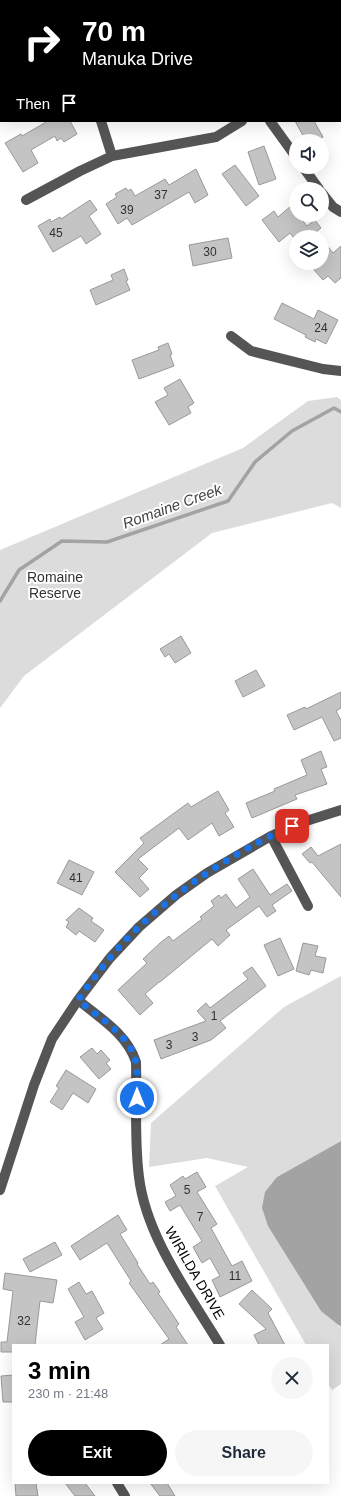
<!DOCTYPE html>
<meta charset="utf-8">
<style>
body{margin:0;font-family:Arial,sans-serif;background:#f6f6f7;color:#1f2937;height:100vh;display:flex;flex-direction:column;font-size:15px;white-space:nowrap}
*{box-sizing:border-box;margin:0}
p{font-size:13px;color:#747a83}
.icon{flex:none;width:22px;height:22px;fill:none;stroke:currentColor;stroke-width:2;stroke-linecap:round;stroke-linejoin:round}
.map{position:relative;flex:1;overflow:hidden}
.side{position:absolute;left:12px;top:1344px;width:317px;height:140px;display:flex;flex-direction:column;background:#fff;border-radius:0px;box-shadow:0 4px 16px #0002}
.side>*{flex:none}
.guide{position:absolute;left:0px;top:0px;width:341px;height:122px;box-shadow:0 4px 16px #0002;background:#000;color:#fff;overflow:hidden}
.tools{position:absolute;left:289px;top:134px;display:grid;gap:8px}
.tools a{display:grid;place-items:center;width:40px;height:40px;border-radius:50%;background:#fff;box-shadow:0 4px 16px #0002;font-size:20px}
.pin{position:absolute;display:grid;place-items:center;width:34px;height:34px;color:#fff;margin:-17px;border-radius:8px;box-shadow:0 2px 6px #0006}
.me{position:absolute;width:44px;margin:-22px;rotate:0deg;stroke-linejoin:round;filter:drop-shadow(0 0 3px #0008)}
.turn{display:flex;align-items:center;gap:14px;height:84px;padding:0 16px;font-size:18px}
.turn .icon{width:52px;height:52px;stroke-width:2.5}
.turn b{display:block;font-size:28px;line-height:34px}
.then{display:flex;align-items:center;height:38px;padding:0 16px;background:#0003;gap:8px;font-size:15px}
.round{display:grid;place-items:center;flex:none;width:42px;height:42px;border-radius:21px;background:#f6f6f7}
.overview{display:flex;align-items:center;justify-content:space-between;height:68px;padding:0 16px}
h1{font-size:24px;font-weight:600;line-height:30px;color:#000}
.cta{display:flex;gap:8px;margin-top:auto;padding:8px 16px}
.cta a{flex:1;height:46px;border-radius:24px;background:#000;color:#fff;font-size:16px;font-weight:600;line-height:46px;text-align:center}
.cta a+a{background:#f6f6f7;color:#1f2937}
.map>svg:first-child{display:block}
</style>
<div class="map">
<svg width="341" height="1496" viewBox="0 0 341 1496">
<rect width="100%" height="100%" fill="#fff"/>
<!-- green -->
<path fill="#dcdcdc" d="M337,397L341,400V508L332,503L212,533L24,676L0,708V550L243,448L308,401Z
M341,976V1141L277,1177L339,1327H341V1384L332,1390L328,1384V1345H306L215,1186L248,1167L207,1158L149,1167L151,1123L284,1007Z"/>
<!-- water -->
<path fill="#a3a3a3" d="M341,1141V1327L321,1311L268,1226L262,1208L265,1192L277,1177Z"/>
<g fill="none" stroke-linecap="round" stroke-linejoin="round">
<!-- stream -->
<path stroke="#a3a3a3" stroke-width="3.5" d="M0,601L19,570L62,541L107,542L228,501L255,462L292,431L334,408L341,412"/>
</g>
<!-- building -->
<path fill="#c4c4c4" stroke="#999" d="M48,121H70L77,134L64,142L61,138L57,141L55,136L31,150L38,163L23,172L5,143L21,134L22,136Z
M295,121H314L323,137L316,141H306Z
M264,146L276,179L259,185L248,152Z
M235,165L259,196L246,206L222,174Z
M196,169L208,195L195,203L189,192L132,225L127,218L118,224L106,204L117,197L115,194L126,188L128,191L131,189L135,196L165,179L169,185Z
M90,200L97,210L89,216L101,234L86,244L81,236L53,252L38,226L50,219L51,222L60,217L61,219Z
M291,206L296,212V215H298L307,226L315,220L321,228L316,232L320,237H293L290,233L279,242L262,220L274,211L278,217Z
M228,238L232,258L193,266L189,245Z
M322,239L333,253L341,246V278L335,283L328,276L323,280L308,263H322Z
M124,269L128,280L126,281L130,290L96,305L90,290L113,280L111,275Z
M282,303L314,319L318,310L338,320L326,344L316,339L315,342L305,337L306,335L274,319Z
M168,343L172,354L170,355L174,366L139,379L132,360L159,350L158,347Z
M180,379L194,403L188,407L191,413L169,425L155,402L168,395L164,388Z
M181,636L191,653L175,663L169,654L165,657L160,649Z
M256,670L265,686L243,697L235,681Z
M341,692V708L336,711L341,720V738L334,741L322,717L294,730L287,715L305,707L306,709Z
M321,751L327,767L321,769L327,784L295,795L297,799L252,818L246,803L275,791L274,789L307,775L301,760Z
M218,791L229,810L225,813L234,827L219,836L212,823L188,840L179,828L138,859L148,869L139,878L149,889L140,897L115,872L144,843L140,838L188,803L191,807Z
M341,844V897L312,862L310,863L302,854L311,847L318,856Z
M69,860L94,872L82,895L57,883Z
M253,869L270,895L287,884L292,891L272,905L276,911L267,917L259,906L226,930L230,935L218,946L212,939L160,982H159L145,994L153,1003L140,1015L118,990L147,963L143,959L160,943L169,936L173,941L202,919L200,917L214,906L211,901L219,895L221,898L226,894L236,908L250,897L238,879Z
M79,908L93,918L91,921L104,930L95,942L79,931L76,935L66,927L69,922L66,920Z
M280,938L294,969L278,976L264,945Z
M303,943L318,946L315,956L326,958L323,973L311,970L309,975L296,971Z
M252,967L266,986L220,1021L226,1028L211,1040L161,1059L154,1040L206,1021L197,1011L206,1003L210,1008L248,979L243,973Z
M92,1048L97,1054L101,1050L110,1060L106,1063L111,1069L99,1079L80,1057Z
M66,1070L96,1089L88,1103L73,1093L62,1110L50,1102L59,1088L56,1086Z
M197,1172L206,1187L197,1192L217,1224L211,1228L232,1266L242,1261L252,1281L220,1297L212,1280L220,1276L210,1258L202,1263L193,1247L202,1241L180,1205L170,1211L165,1202L176,1196L170,1185L183,1176L185,1179Z
M118,1215L127,1230L120,1234L138,1263L137,1264L150,1284L153,1282L160,1292L158,1293L179,1324L176,1327L188,1345H160L169,1339L129,1283L131,1281L107,1243L80,1260L71,1246Z
M55,1242L62,1255L30,1272L23,1259Z
M5,1273L57,1280L53,1303L40,1301L35,1345H13V1352H1V1342H7L13,1291L3,1289Z
M79,1282L86,1294L92,1291L104,1313L96,1318L103,1329L85,1340L75,1322L84,1317L68,1289Z
M252,1290L272,1309L268,1313L285,1345H259L254,1335L266,1329L239,1304Z
M13,1375V1402H3L1,1376Z
M15,1483H36L38,1496H16Z
M65,1483H85L95,1496H75Z
M150,1483H167L175,1496H160Z"/>
<g fill="none" stroke-linecap="round" stroke-linejoin="round">
<!-- minor -->
<path stroke="#555" stroke-width="10" d="M79,0V1
M340,55L341,54
M101,121L112,156
M270,121L296,157
M303,167L319,189
M322,193L333,207L341,212
M26,200L80,171L112,156L216,137L242,121
M231,336L251,351L323,369L341,371
M271,836L308,906
M78,1000C100,1018 127,1034 136,1062C137,1100 134,1139 139,1177C146,1237 190,1295 220,1345
M0,1190L34,1085L52,1039L78,1000L110,958L139,927L176,895L207,873L271,836L303,822L341,810
M117,1483L125,1496"/>
</g>
<g fill="none" stroke-linecap="round" stroke-linejoin="round">
<!-- route -->
<path stroke="#1a73e8" stroke-width="7" stroke-dasharray="0 12.6" d="M137,1098C137,1086 138,1074 136,1063C133,1037 97,1016 78,1000C88,986 98,972 109,959C155,903 227,855 292,826"/>
</g>
<g text-anchor="middle" dominant-baseline="central" stroke-width="4" stroke-linejoin="round" paint-order="stroke">
<!-- number labels -->
<g font-size="12" fill="#313131">
<text x="161" y="195">37</text>
<text x="127" y="210">39</text>
<text x="56" y="233">45</text>
<text x="210" y="252">30</text>
<text x="321" y="328">24</text>
<text x="76" y="878">41</text>
<text x="214" y="1016">1</text>
<text x="195" y="1037">3</text>
<text x="169" y="1045">3</text>
<text x="187" y="1190">5</text>
<text x="200" y="1217">7</text>
<text x="235" y="1276">11</text>
<text x="24" y="1321">32</text>
</g>
<!-- park labels -->
<g font-size="14" fill="#333" stroke="#fff">
<text x="55" y="577">Romaine<tspan x="55" dy="16">Reserve</tspan></text>
</g>
<!-- street labels -->
<g font-size="14" fill="#000" stroke="#fff">
<text transform="translate(195 1273) rotate(60)">WIRILDA DRIVE</text>
</g>
<!-- water labels -->
<g font-size="15" font-style="italic" fill="#444" stroke="#fff">
<text transform="translate(172 506) rotate(-20)">Romaine Creek</text>
</g>
</g>
</svg>
<div class="tools">
<a><svg class="icon" aria-label="sound" viewBox="0 0 24 24"><path d="M4 9h4l5-4v14l-5-4H4zM17 9q2 3 0 6"/></svg></a>
<a><svg class="icon" aria-label="search" viewBox="0 0 24 24"><circle cx="10" cy="10" r="6"/><path d="M15 15l6 6"/></svg></a>
<a><svg class="icon" aria-label="layers" viewBox="0 0 24 24"><path d="M12 4l9 5-9 5-9-5zM3 14l9 5 9-5"/></svg></a>
</div>
<div class="pin" style="left:292px;top:826px;background:#d93025"><svg class="icon" aria-label="arrive" viewBox="0 0 24 24"><path d="M6 21V4h12l-3 4 3 4H6"/></svg></div>
<svg class="me" style="left:137px;top:1098px" viewBox="-20 -20 40 40"><circle r="17" fill="#1a73e8" stroke="#fff" stroke-width="3"/><path d="M0-11L8 9 0 5-8 9z" fill="#fff"/></svg>
<div class="guide">
<div class="turn"><svg class="icon" aria-label="right" viewBox="0 0 24 24"><path d="M7 20v-9h11M14 6l5 5-5 5"/></svg><div><b>70 m</b>Manuka Drive</div></div>
<div class="then">Then<svg class="icon" aria-label="arrive" viewBox="0 0 24 24"><path d="M6 21V4h12l-3 4 3 4H6"/></svg></div>
</div>
<section class="side">
<div class="overview"><div><h1>3 min</h1><p>230 m · 21:48</p></div><a class="round"><svg class="icon" aria-label="close" viewBox="0 0 24 24"><path d="M6 6l12 12M18 6L6 18"/></svg></a></div>
<div class="cta"><a>Exit</a><a>Share</a></div>
</section>
</div>
